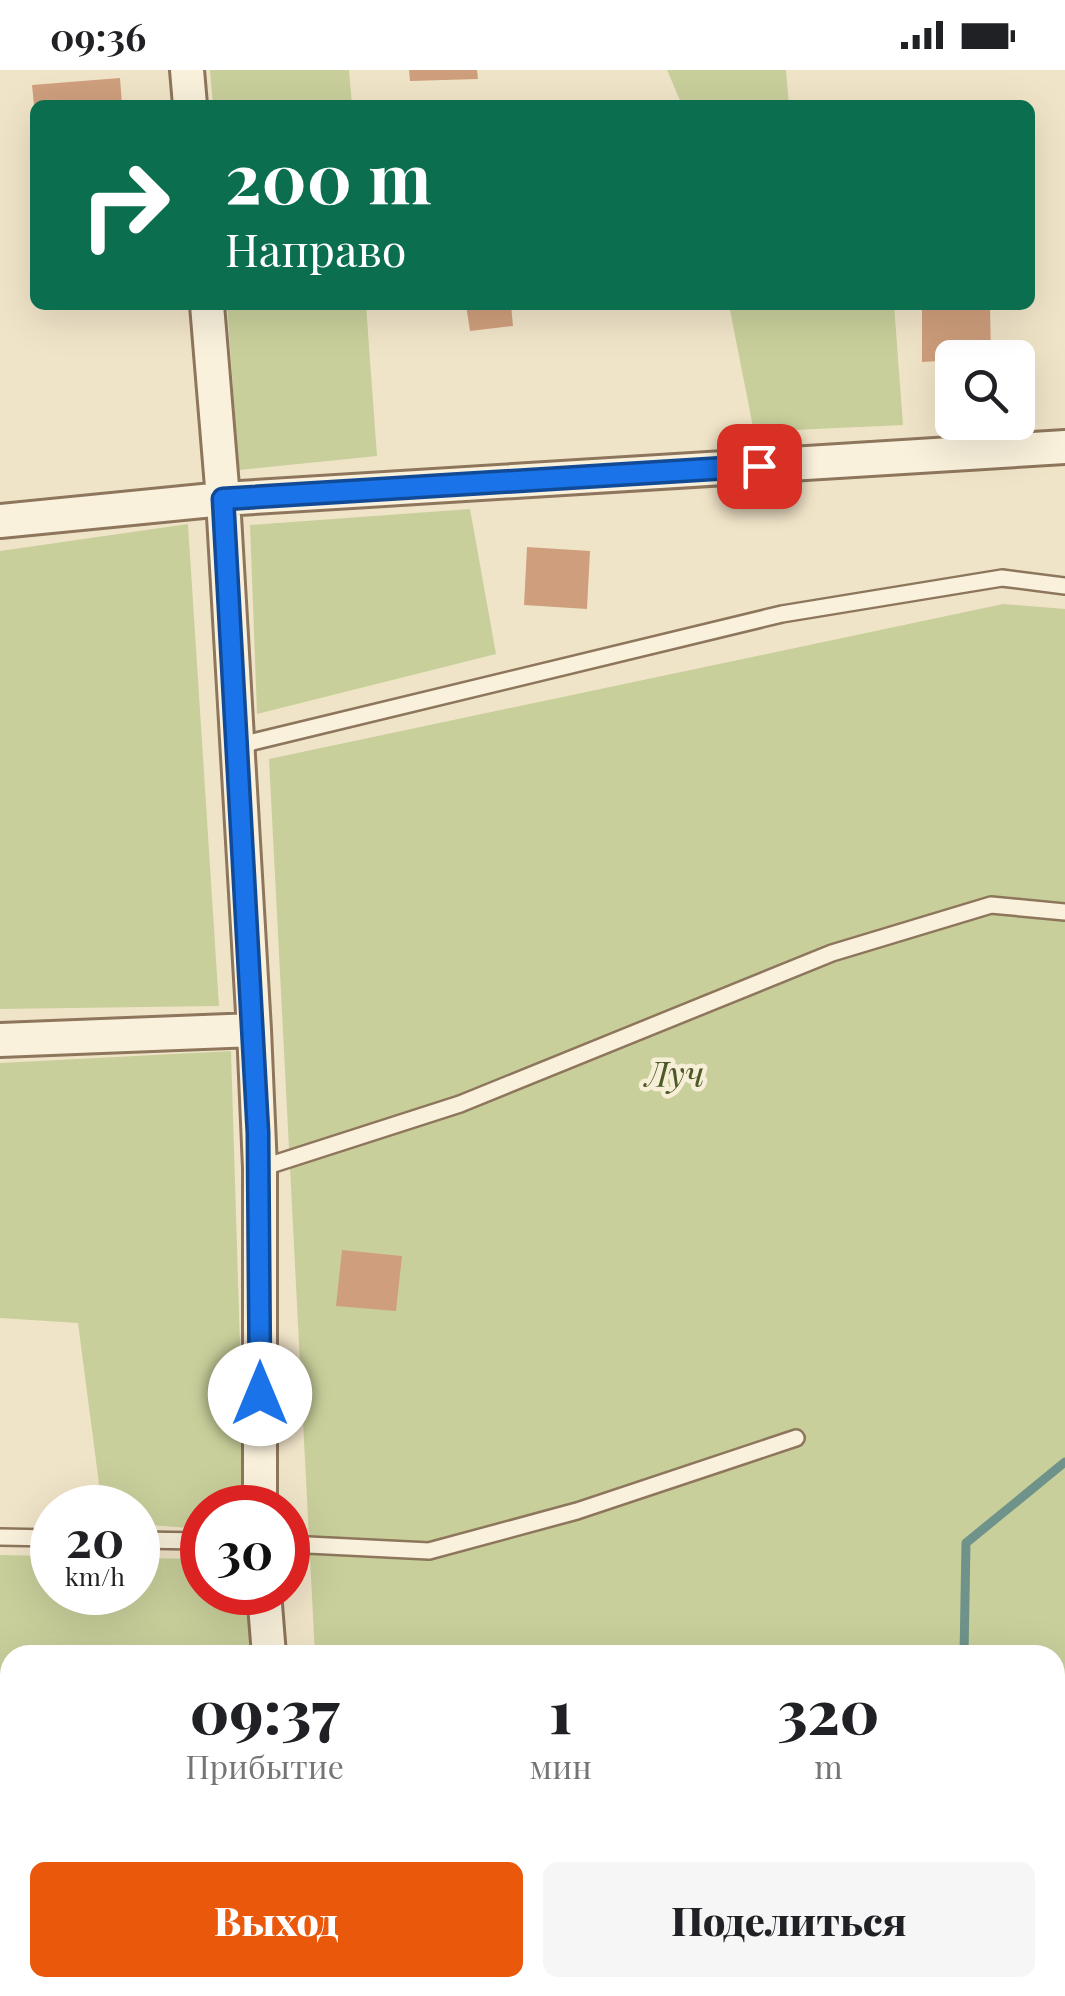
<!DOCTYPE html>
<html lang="ru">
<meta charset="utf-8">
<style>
body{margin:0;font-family:"Playfair Display",serif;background:#f6f6f6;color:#202124;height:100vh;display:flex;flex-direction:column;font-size:38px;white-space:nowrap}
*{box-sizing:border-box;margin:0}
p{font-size:32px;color:#757577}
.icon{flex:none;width:55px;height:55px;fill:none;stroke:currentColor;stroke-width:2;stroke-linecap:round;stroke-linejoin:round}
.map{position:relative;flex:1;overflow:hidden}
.sheet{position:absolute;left:0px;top:1575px;width:1065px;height:352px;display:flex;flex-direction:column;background:#fff;border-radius:30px 30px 0 0;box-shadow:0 10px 40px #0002}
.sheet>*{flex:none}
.top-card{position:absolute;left:30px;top:30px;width:1005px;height:210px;border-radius:15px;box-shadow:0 10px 40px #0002;background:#0b6e4f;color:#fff;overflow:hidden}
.buttons{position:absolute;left:935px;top:270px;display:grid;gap:20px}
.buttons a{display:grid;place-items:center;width:100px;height:100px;border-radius:15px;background:#fff;box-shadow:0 10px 40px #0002;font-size:50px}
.speed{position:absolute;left:30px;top:1415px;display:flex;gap:20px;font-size:50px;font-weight:700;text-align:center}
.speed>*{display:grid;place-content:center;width:130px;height:130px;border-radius:50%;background:#fff;box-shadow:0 10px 40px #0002;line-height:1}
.speed small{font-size:25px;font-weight:400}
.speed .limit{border:15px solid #d22;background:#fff;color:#111}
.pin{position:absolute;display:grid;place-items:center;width:85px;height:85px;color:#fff;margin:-42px;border-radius:20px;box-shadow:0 5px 15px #0006}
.me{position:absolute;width:110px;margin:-55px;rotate:0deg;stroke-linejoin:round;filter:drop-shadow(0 0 8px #0008)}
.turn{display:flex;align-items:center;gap:35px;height:210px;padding:0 30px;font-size:45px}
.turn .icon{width:130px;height:130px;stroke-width:2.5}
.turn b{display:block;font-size:70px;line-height:85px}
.eta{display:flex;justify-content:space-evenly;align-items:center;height:170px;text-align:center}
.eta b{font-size:60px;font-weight:800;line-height:70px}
.primary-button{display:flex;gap:20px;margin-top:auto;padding:20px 30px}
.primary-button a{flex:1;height:115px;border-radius:15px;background:#ea580c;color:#fff;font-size:40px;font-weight:800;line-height:115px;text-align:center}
.primary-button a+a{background:#f6f6f6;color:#202124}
.status{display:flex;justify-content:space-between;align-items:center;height:70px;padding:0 50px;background:#fff;direction:ltr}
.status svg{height:28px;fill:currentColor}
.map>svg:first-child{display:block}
</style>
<div class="status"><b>09:36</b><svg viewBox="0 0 49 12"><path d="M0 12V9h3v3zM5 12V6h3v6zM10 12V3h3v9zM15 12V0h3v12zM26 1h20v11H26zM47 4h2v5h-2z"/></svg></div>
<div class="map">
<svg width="1065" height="1926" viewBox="0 0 1065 1926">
<rect width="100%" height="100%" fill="#f0e4c8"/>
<!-- green -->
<path fill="#c9cf9b" d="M210,0H349L352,35H213Z
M667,0H786L789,35H682Z
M227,235H366L377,386L239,400Z
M729,235H894L903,355L754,362Z
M470,439L496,584L257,644L250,455Z
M188,454L219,936L0,939V481Z
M1003,534L1065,539V1926H402L398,1918H1055V1585H315L269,689Z
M231,981L245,1437L202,1438V1459L138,1454V1438L102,1437L78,1253L0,1248V993Z
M0,1485L52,1486V1522H138V1488L202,1489V1522L247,1523L250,1585H10V1918H213L209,1926H0Z"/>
<!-- water -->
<path fill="#a9c4bc" stroke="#6f938a" stroke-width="2.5" d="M919,1918H1049L1045,1926H910Z"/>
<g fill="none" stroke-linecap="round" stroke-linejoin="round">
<!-- stream -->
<path stroke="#6f938a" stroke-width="9" d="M964,1585L966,1473L1065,1392
M0,1693L10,1701
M140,1918L145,1926
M1027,1926L1065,1917"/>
</g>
<!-- building -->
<path fill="#cf9f7d" d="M409,0H477L478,9L410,11Z
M120,8L122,35H34L32,15Z
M466,235H511L513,256L470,261Z
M922,235H990L991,288L922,292Z
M527,477L590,481L587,539L524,535Z
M342,1180L402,1186L396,1241L336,1236Z"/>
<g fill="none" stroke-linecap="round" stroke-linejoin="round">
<!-- service casing -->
<g stroke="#8d765c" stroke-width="20">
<path id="service" d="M236,676L782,544L1002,508L1065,516
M261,1098L460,1034L832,883L991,835L1065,842
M0,1467L52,1468
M138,1470L202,1471
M288,1474L429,1481L577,1441L796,1368
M361,1918L365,1926"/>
</g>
<!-- minor casing -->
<g stroke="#8d765c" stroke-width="38">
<path id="minor" d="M187,0L190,35
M207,235L223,429L254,960L260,1098V1438
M0,451L223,429L1065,377
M0,970L254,960
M264,1522L269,1585
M240,1926L242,1918"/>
</g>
<!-- service -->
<use href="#service" stroke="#faf1dc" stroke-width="15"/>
<!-- minor -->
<use href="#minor" stroke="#faf1dc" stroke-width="32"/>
</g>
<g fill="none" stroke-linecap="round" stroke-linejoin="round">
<!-- route casing -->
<g stroke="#114b97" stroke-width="25">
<path id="route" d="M260,1324L258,1063L223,429L759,396"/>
</g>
<!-- route -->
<use href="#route" stroke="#1a73e8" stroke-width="18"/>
</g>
<g text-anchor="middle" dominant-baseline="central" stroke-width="9" stroke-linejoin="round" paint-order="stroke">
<!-- park labels -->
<g font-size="35" font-style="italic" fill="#4d5a26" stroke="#f7eed8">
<text x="675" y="1002">Луч</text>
</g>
</g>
</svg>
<div class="buttons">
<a><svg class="icon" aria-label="search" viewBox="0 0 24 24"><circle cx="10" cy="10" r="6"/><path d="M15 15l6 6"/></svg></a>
</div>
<div class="speed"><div>20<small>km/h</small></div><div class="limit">30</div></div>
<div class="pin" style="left:759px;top:396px;background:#d93025"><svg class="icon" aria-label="arrive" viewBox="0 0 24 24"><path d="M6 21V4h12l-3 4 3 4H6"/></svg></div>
<svg class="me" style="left:260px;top:1324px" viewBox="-20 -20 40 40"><circle r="19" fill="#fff"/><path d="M0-13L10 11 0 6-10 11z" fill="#1a73e8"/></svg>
<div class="top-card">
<div class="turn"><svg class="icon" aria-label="right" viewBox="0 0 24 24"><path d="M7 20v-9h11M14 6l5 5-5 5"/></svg><div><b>200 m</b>Направо</div></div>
</div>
<section class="sheet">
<div class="eta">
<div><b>09:37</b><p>Прибытие</p></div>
<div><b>1</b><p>мин</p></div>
<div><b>320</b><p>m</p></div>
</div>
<div class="primary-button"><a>Выход</a><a>Поделиться</a></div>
</section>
</div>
